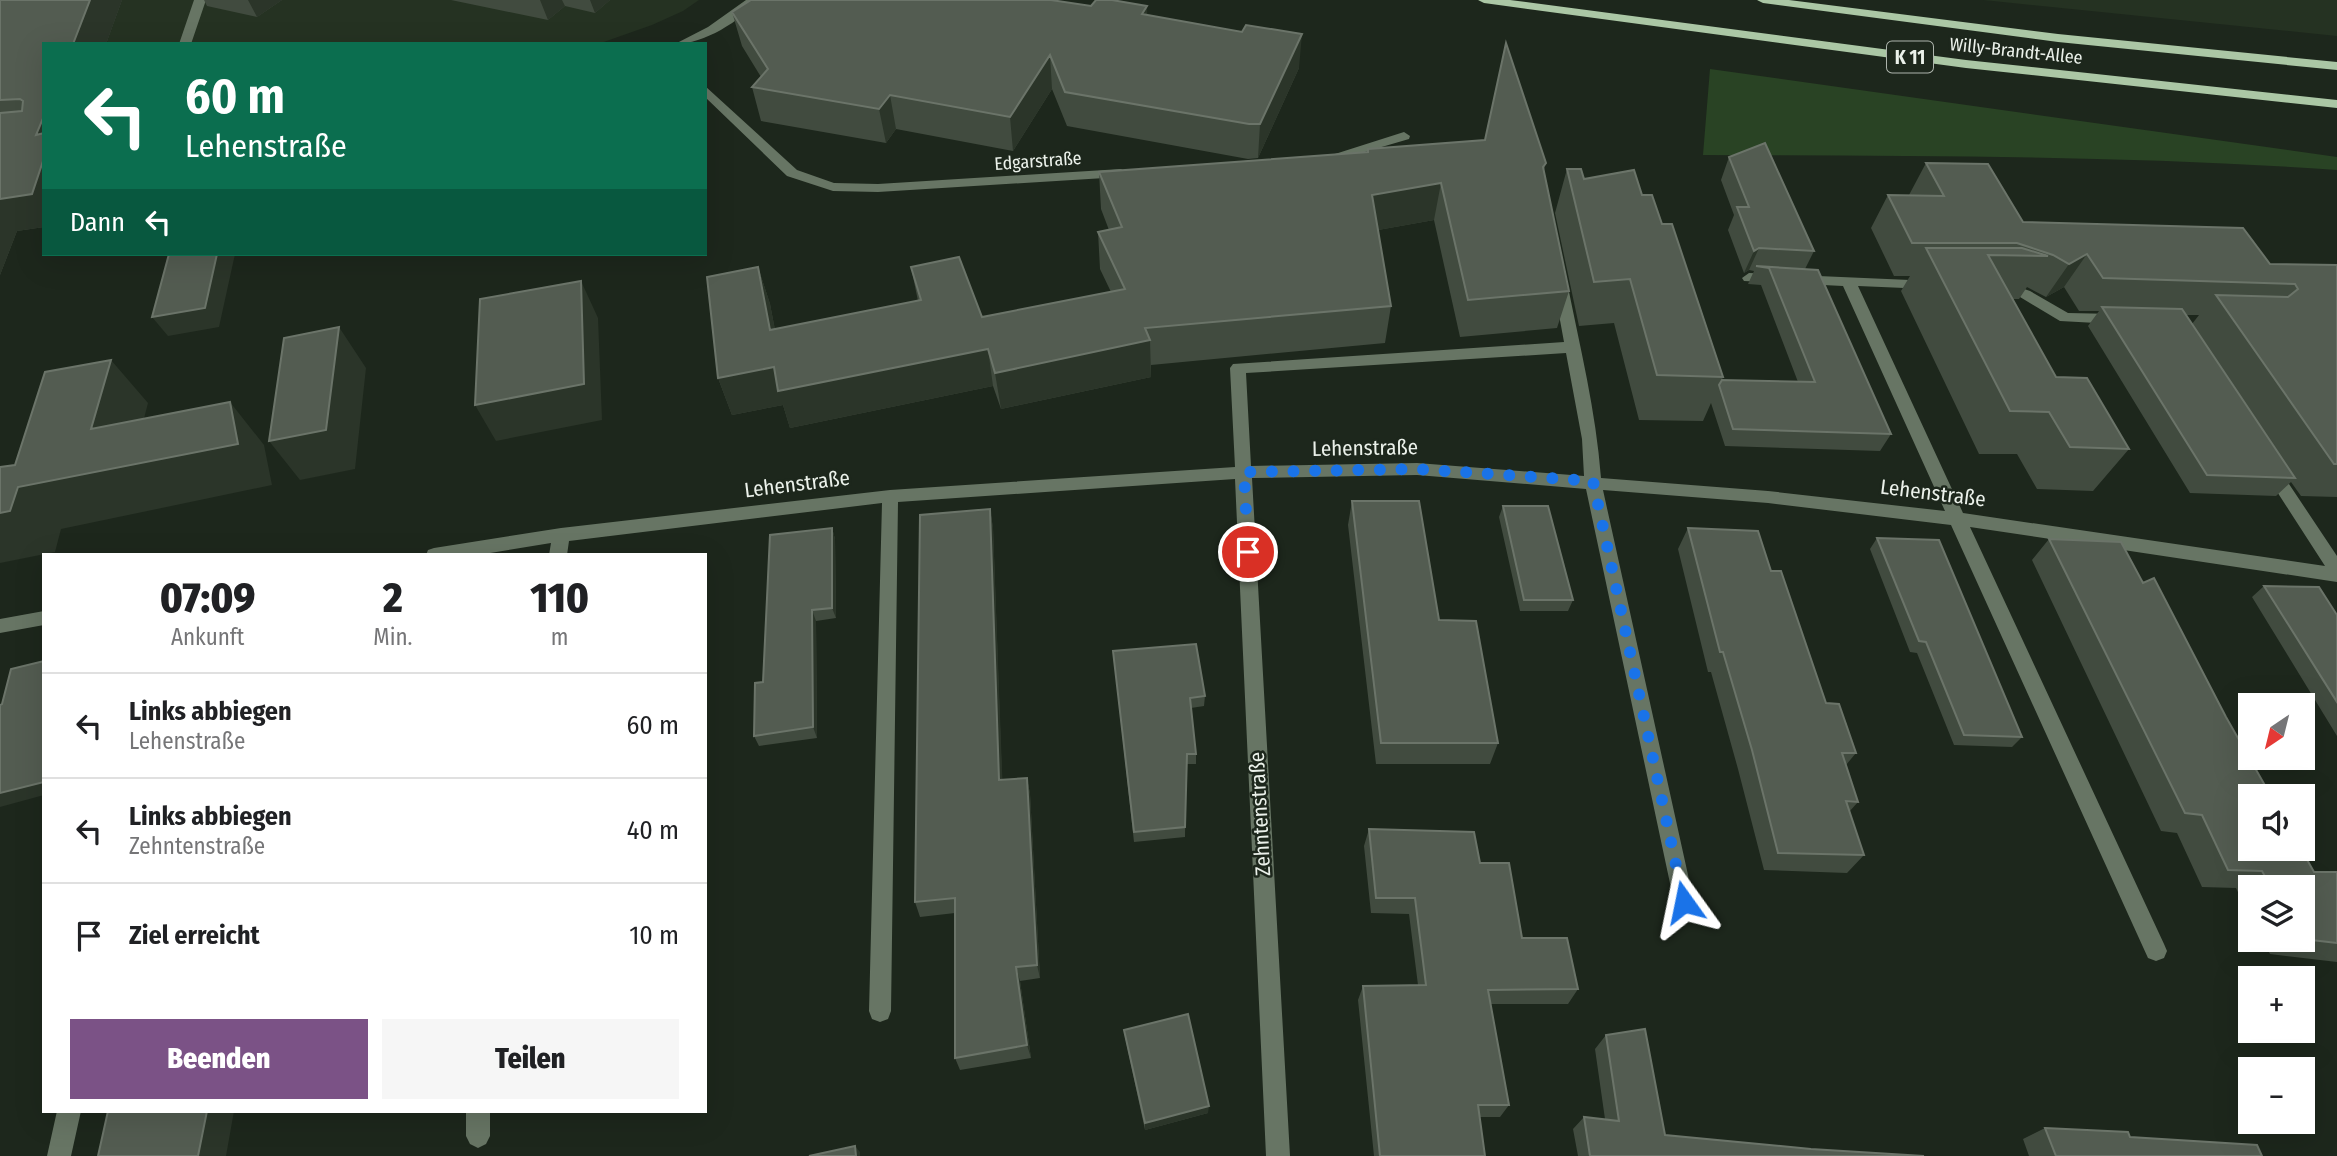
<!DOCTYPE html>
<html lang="de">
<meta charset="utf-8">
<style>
body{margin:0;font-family:"Fira Sans Condensed",sans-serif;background:#f6f6f6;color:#202124;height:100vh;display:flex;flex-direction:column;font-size:26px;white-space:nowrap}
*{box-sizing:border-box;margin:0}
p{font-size:23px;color:#757577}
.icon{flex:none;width:38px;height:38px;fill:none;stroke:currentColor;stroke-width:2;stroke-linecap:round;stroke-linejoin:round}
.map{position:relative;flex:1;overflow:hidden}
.sheet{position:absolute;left:42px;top:553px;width:665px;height:560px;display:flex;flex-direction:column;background:#fff;border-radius:0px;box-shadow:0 7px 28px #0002}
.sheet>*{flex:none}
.top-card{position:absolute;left:42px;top:42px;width:665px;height:214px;border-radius:0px;box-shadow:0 7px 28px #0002;background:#0b6e4f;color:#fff;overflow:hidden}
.needle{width:46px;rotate:215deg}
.fabs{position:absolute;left:2238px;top:693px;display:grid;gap:14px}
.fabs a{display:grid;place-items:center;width:77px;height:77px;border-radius:0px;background:#fff;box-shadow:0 7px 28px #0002;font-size:35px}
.pin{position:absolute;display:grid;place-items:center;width:60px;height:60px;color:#fff;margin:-30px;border:4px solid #fff;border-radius:50%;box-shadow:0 2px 7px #0007}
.me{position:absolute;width:77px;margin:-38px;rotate:348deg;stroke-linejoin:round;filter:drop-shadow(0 0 5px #0008)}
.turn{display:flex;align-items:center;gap:24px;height:147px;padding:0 28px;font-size:32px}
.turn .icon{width:91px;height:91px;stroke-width:2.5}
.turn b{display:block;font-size:49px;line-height:60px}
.then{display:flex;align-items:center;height:66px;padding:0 28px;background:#0003;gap:14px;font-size:26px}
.eta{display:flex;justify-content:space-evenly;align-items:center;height:119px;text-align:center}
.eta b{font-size:42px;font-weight:800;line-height:49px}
.action{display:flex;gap:14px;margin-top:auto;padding:14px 28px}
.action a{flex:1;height:80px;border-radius:0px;background:#7b5286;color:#fff;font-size:28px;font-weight:800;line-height:80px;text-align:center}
.action a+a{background:#f6f6f6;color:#202124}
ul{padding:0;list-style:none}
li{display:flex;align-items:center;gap:21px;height:105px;padding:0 28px;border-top:2px solid #e0e0e0}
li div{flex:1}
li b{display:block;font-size:26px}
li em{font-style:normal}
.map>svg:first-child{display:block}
</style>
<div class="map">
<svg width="2337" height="1156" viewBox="0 0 2337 1156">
<rect width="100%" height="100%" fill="#1d271c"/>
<!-- built -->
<path fill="#253222" d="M0,0H699L683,11L652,25L598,44H44Z
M1983,0H2337V36Z"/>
<!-- green -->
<path fill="#294324" d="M1710,69L2337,157V170C2126,155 1914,156 1703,155Z"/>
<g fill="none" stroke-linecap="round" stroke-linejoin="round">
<!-- minor -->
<path fill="#677564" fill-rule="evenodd" d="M194,0H206L191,44H179Z
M746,0H760C739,21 705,44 675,44L708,27Z
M705,86L797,170L834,183L878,184L1121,169L1128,173L1121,177L878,192L833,191L787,176L705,97Z
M1404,132L1410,136L1409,139L1320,165L1313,161Z
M1749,273L1933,281L1935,284L1933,287L1928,289L1858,286L1963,513L2325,566L2263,470L2271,464L2277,466L2337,556V582L1970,527L2164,944L2167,951L2164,958L2156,961L2148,958L1951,525L1768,503L1603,490L1694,902L1691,909L1684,912L1677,909L1674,902L1586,489L1417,475L1252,478L1290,1156H1266L1235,479L898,502L891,1011L888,1019L880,1022L872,1019L869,1011L882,503L569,541L567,555H549L551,543L478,555H426L428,550L434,548L561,528L890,490L1235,467L1230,368L1233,364L1564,342L1553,282L1560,277L1567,282C1580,347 1596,411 1601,478L1768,491L1945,511L1843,286L1744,281L1742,278ZM1566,353L1582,439L1584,476L1417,463L1251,466L1246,373Z
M2001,281L2030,291L2068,313L2115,314L2122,319L2115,324L2060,321L2020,297L1996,289L1994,286Z
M44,611V625L0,633V619Z
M57,1111H81L71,1156H47Z
M466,1111H490V1136L486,1144L478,1148L470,1144L466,1136Z"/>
<!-- major -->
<path fill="#abc7a5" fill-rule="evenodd" d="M1478,0H1510L1966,60L2337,100V108L1966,68L1484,3Z
M1757,0H1789L2058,34L2337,62V70L2058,42L1763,3Z"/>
</g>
<!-- wall -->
<path fill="#414b3f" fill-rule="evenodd" d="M0,0H122L106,44H44V227L17,231L0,275Z
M204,0H282L257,17L207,6Z
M451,0H610L595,13L565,6L548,20Z
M1147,6V15L1299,68L1258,158L1248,159L1067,126L1052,89L1013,151L896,129L886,143L761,121L752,87L761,77L742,46L732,12Z
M1729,157L1814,251L1805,269L1891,434L1880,451L1725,446L1711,403L1703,421L1639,420L1614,323L1579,326L1555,213L1567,169L1584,179L1642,195L1662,224L1723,377L1722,380L1798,382L1761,285L1748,284L1754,271L1749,270L1744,273L1728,230L1734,215L1721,180Z
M1546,163L1544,170L1569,291L1557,328L1460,337L1434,220L1378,230L1391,306L1385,343L1151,365V377L1001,409L993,386L790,428L783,405L732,415L718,378L758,267L770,304L775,330L918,301L911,267L982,317L1111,292L1100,269L1098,232L1109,230L1101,209L1099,172Z
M1926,163L2023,222L2270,264L2337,265V497L2301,496L2291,482L2276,496L2190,493L2088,326L2099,311H2079L2064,287L2046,297L2027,287L2019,299H2013L2056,377L2129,449L2093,491L2037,489L2017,454H1979L1901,291L1910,276H1894L1871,228L1888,195H1909ZM2186,315H2199L2192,324Z
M1352,501L1439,620L1498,743L1490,764H1376L1348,525Z
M1503,506L1573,600L1568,611H1520L1499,517Z
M990,509L993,528L1002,780L1027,778L1030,794L1040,978L1020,981L1031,1058L960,1070L955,1058V913L920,917L915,902Z
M832,528L835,539L836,618L816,621L817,738L759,746L754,736L763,682Z
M1688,528L1771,571L1826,703L1856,753L1846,765L1858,802L1849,812L1864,855L1847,873L1764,870L1738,769L1711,672H1708L1678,549Z
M1877,538L2022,737L2012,747L1954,745L1917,653L1910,652L1870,549Z
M2049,539L2143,583L2226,717L2314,872H2337V962L2270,954L2262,940H2303V887H2250V917L2236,888L2202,887L2177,833L2161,831L2032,560Z
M2264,586L2337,615V736L2252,597Z
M1113,651L1205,696L1204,706L1191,708L1196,754V764H1186L1185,837L1134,842Z
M1369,829L1480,863L1522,938L1578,989L1568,1004H1490L1509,1105L1500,1117H1480L1485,1156H1374L1358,1000L1363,986L1418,985L1409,914L1371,913L1364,846Z
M1124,1030L1208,1113L1145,1130L1125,1037Z
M1606,1035L1665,1135L1811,1149L1924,1156H1578L1573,1129L1584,1117L1605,1119L1595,1049Z
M2045,1128L2130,1137L2262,1156H2029L2023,1139Z"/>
<!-- shaded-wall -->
<path fill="#2b3529" d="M90,0H122L106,44H73Z
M248,0H282L257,17Z
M540,0H562L565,6L548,20Z
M590,0H610L595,13Z
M1147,6L1148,39L1142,14Z
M1302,34L1299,68L1258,158L1260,124Z
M1050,55L1052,89L1013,151L1010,117Z
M890,95L896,129L886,143L879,109Z
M44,116V144L36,135Z
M44,158V227L17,231L0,275V199Z
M1441,183L1434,220L1367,232L1372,195Z
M1759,248L1749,270L1744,273L1754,251Z
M217,254H235L219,327L168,336L152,317Z
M2087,254L2064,287L2046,297L2069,264Z
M758,267L770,304L782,367L770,330Z
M581,281L598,318L602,420L496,441L475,405Z
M339,327L366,368L355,469L300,480L269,441Z
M1150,340L1151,377L1001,409L995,373Z
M988,349L993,386L790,428L783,405L732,415L718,378L774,367Z
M111,360L148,403L132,465L230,402L264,445L272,485L61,529L55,552L0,563V513L18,487L91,429Z
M990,509L993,528L1003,796L999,780Z
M832,528L835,539L836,618L832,608Z
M812,610L816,621L817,738L813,727Z
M1027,778L1030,794L1040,978L1037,965Z
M44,782V795L0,807V793Z
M1016,967L1020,981L1031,1058L1027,1045Z
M1209,1106L1208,1113L1145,1130V1123Z
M207,1111H234L226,1156H198Z
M855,1146L860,1152V1156H856Z"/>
<!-- building -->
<path fill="#535c51" stroke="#6b7469" stroke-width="2" d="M0,0H90L73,44H44V116L36,135L44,133V158L32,194L0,199V113L22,111L23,101L20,99L0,100Z
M751,0H1051L1091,6L1096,0H1112L1147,6L1142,14L1242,32L1246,25L1302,34L1260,124H1249L1065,92L1050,55L1010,117L890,95L879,109L752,87L768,69L732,12Z
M1506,43L1546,163L1543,167L1569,291L1468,300L1441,183L1372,195L1391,306L1145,328L1150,340L995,373L988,349L778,391L774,367L718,378L707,277L758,267L770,330L921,300L911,267L959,257L982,317L1125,289L1098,232L1122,227L1099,172L1368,152V149L1485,140Z
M1765,143L1814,251L1759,248L1754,251L1737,207H1749L1729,157Z
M1926,163L1988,164L2023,222L2243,228L2270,264L2337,265V464H2334L2216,295L2288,297L2298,289L2295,284L2103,278L2087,254L2069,264L2053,255L2017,243H1912L1888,195L1944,196Z
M1567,169H1581L1584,179L1634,170L1642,195H1652L1662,224H1672L1723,377L1657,375L1630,279L1594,282Z
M1926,248H2022L2048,256L1988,255L2056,377L2087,378L2129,449L2070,447L2049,412L2010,411Z
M169,254H217L205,308L152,317Z
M1756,266L1818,270L1891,434L1733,429L1719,385L1722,380L1815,382L1769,268Z
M581,281L584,384L475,405L480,299Z
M2102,307L2182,309L2295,478L2207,475Z
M339,327L326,430L269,441L284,338Z
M111,360L91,429L230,402L238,444L18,487L10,511L0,513V467L15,465L45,372Z
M1352,501H1419L1439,620L1476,621L1498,743H1381Z
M1503,506H1548L1573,600H1524Z
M990,509L999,780L1027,778L1037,965L1016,967L1027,1045L955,1058V898L915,902L920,515Z
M832,528V608L812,610L813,727L754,736L755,683L763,682L770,535Z
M1688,528L1758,531L1771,571H1781L1826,703L1839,704L1856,753H1842L1858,802L1846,801L1864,855L1778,853L1752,750L1723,652H1720Z
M1877,538L1939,540L2022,737L1964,735L1926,642L1919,641Z
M2049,539L2121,542L2143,583L2154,578L2226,717L2271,796H2250V849H2301L2314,872H2337V943L2303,939V887H2271L2262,871L2228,870L2202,815L2185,813Z
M2264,586L2319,587L2337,615V702Z
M1196,644L1205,696L1190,698L1196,754H1187L1185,827L1134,832L1113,651Z
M44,661V782L0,793V705L2,704L11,669Z
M1369,829L1474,832L1480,863H1509L1522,938H1567L1578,989L1488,990L1509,1105H1478L1485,1156H1380L1363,986L1426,985L1415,898H1376Z
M1188,1014L1209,1106L1145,1123L1124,1030Z
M1645,1029L1665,1135L1811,1149L1924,1156H1590L1584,1117L1619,1121L1606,1035Z
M108,1111H207L198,1156H98Z
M2045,1128L2128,1132L2130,1137L2257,1145L2262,1156H2056Z
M855,1146L856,1156H809Z"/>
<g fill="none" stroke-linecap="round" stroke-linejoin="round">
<!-- route -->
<path stroke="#1a73e8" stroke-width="12" stroke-dasharray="0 21.6" d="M1248,552L1244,472L1417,469L1593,481L1684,902"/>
</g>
<g text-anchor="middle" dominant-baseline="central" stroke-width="5" stroke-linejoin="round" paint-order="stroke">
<!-- far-street labels -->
<g font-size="18" fill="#ebf1ea" stroke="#1d271c">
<text transform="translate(2016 51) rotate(6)">Willy-Brandt-Allee</text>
<text transform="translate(1038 161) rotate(-4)">Edgarstraße</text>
</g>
<!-- shield labels -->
<rect fill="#1d271c" stroke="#adb4ac" stroke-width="2" x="1887" y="41.5" width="46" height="31" rx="5"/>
<g font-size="19" font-weight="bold" fill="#ebf1ea">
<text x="1910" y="57">K 11</text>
</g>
<!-- street labels -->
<g font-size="21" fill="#ebf1ea" stroke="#1d271c">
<text transform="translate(1365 448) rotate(-1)">Lehenstraße</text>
<text transform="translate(797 484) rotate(-7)">Lehenstraße</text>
<text transform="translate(1933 493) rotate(7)">Lehenstraße</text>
<text transform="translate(1260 814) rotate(-93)">Zehntenstraße</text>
</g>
</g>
</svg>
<div class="fabs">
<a><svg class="needle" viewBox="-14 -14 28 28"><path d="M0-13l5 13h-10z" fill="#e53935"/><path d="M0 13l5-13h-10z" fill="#757577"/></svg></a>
<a><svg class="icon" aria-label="sound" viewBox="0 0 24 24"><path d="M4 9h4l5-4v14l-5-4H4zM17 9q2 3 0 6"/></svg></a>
<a><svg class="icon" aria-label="layers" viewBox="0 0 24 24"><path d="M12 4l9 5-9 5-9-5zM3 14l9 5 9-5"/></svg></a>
<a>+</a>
<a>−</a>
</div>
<div class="pin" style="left:1248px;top:552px;background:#d93025"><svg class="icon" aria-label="arrive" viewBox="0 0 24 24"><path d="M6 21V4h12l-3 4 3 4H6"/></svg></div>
<svg class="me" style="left:1684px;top:902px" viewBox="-20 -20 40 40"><path d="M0-17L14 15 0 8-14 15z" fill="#1a73e8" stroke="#fff" stroke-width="4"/></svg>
<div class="top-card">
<div class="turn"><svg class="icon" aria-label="left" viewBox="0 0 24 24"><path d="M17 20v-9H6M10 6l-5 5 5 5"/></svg><div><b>60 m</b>Lehenstraße</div></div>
<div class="then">Dann<svg class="icon" aria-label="left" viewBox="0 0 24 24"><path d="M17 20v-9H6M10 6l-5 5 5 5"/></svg></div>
</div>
<section class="sheet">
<div class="eta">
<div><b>07:09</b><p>Ankunft</p></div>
<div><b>2</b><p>Min.</p></div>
<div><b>110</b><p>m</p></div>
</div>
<ul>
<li><svg class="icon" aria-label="left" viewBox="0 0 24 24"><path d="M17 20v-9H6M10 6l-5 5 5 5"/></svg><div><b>Links abbiegen</b><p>Lehenstraße</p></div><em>60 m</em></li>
<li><svg class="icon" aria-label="left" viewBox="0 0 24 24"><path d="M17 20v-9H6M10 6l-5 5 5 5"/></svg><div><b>Links abbiegen</b><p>Zehntenstraße</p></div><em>40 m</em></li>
<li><svg class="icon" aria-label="arrive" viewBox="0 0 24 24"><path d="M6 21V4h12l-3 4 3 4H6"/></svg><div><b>Ziel erreicht</b></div><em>10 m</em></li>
</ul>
<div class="action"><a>Beenden</a><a>Teilen</a></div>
</section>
</div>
